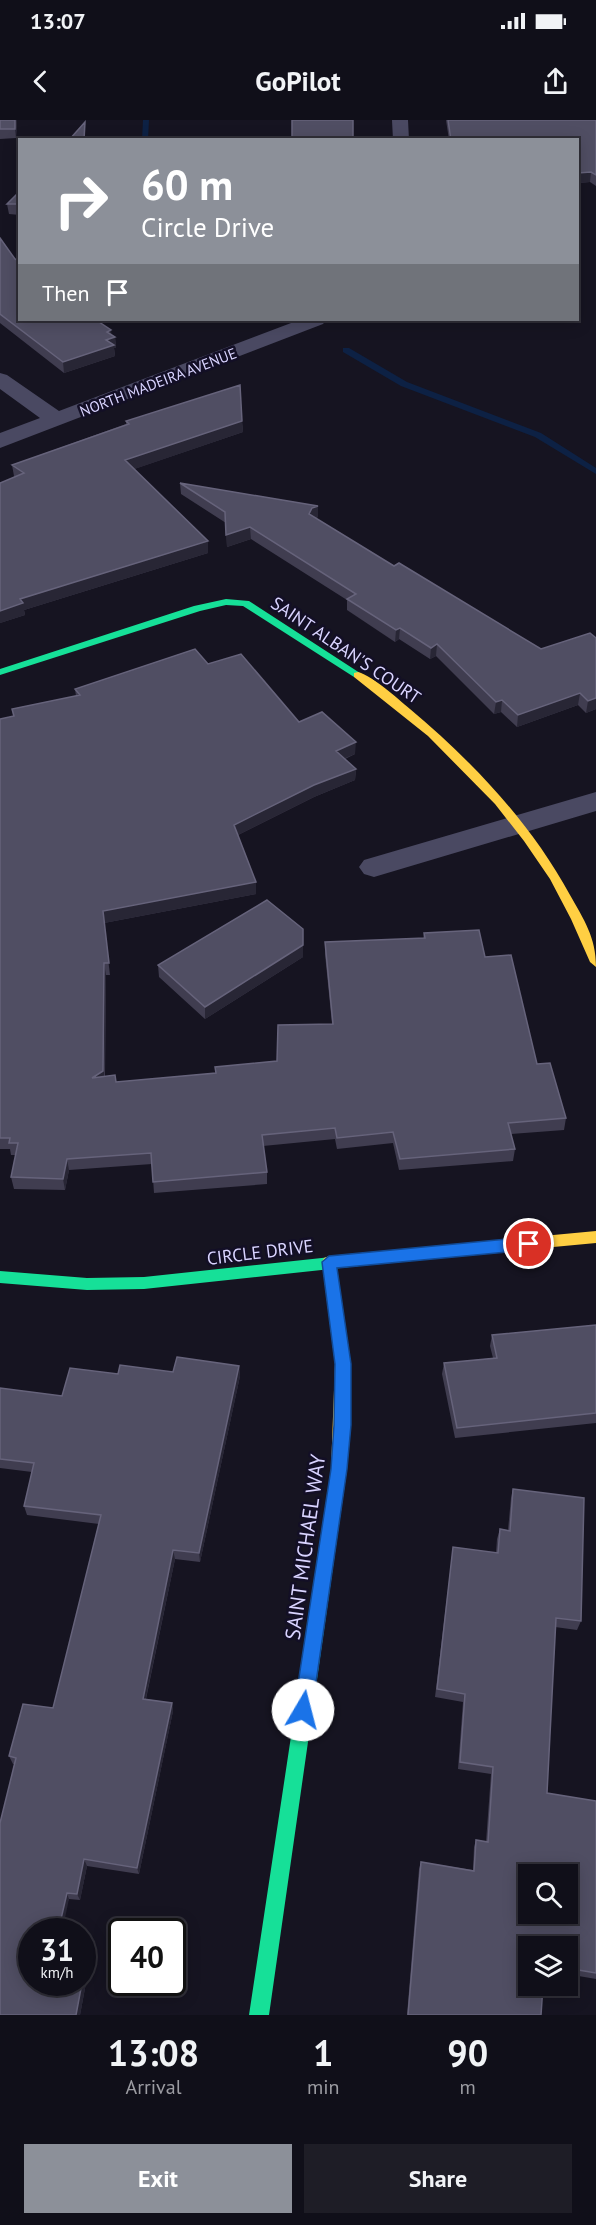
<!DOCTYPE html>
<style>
body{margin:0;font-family:"PT Sans",sans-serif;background:#1e1d26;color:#f1f3f6;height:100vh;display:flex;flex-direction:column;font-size:22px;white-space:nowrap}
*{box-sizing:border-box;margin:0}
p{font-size:20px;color:#9c9ca2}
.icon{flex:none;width:33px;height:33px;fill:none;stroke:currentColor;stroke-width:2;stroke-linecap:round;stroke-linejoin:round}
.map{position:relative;height:1895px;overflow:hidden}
.drawer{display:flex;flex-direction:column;background:#100f19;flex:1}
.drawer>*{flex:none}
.guide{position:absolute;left:18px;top:18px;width:561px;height:183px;border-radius:0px;box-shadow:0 3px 15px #0003,0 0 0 2px #302f38;background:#8c9099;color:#fff;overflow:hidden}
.fabs{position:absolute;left:518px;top:1744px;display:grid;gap:12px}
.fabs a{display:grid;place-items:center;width:60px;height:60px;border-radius:0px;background:#100f19;box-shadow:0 3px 15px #0003,0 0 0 2px #302f38;font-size:30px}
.speed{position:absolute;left:18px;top:1798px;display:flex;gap:12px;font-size:30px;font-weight:700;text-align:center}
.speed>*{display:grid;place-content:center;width:78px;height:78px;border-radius:50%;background:#100f19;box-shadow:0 3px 15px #0003,0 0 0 2px #302f38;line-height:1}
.speed small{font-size:15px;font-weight:400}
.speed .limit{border:3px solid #111;border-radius:9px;background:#fff;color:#111}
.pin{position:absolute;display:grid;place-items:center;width:51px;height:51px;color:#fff;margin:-26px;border:3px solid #fff;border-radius:50%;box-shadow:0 2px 6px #0007}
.me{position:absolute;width:66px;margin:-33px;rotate:8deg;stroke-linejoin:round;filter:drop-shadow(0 0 4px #0008)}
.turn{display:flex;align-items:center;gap:21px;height:126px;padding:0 24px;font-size:27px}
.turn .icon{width:78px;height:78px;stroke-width:2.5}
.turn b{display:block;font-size:42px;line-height:51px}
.then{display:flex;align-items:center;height:57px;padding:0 24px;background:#0003;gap:12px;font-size:22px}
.eta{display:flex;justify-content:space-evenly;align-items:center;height:102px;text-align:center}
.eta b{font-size:36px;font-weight:700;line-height:42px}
.cta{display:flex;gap:12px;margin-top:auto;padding:12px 24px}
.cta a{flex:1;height:69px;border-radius:0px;background:#8c9099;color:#fff;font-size:24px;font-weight:700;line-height:69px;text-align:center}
.cta a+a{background:#1e1d26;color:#f1f3f6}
.status{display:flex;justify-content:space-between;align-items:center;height:42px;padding:0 30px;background:#100f19;direction:ltr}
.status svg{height:16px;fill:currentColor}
header{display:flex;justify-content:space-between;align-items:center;height:78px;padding:0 24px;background:#100f19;font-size:27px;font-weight:700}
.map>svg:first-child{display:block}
</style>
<div class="status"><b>13:07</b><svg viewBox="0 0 49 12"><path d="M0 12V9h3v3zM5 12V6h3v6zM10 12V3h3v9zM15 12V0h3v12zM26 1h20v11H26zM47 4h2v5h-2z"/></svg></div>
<header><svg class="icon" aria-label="back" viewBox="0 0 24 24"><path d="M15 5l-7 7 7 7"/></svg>GoPilot<svg class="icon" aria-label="share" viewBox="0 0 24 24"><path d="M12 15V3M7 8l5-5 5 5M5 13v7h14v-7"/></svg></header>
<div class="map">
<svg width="596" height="1895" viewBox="0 0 596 1895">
<rect width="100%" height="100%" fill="#161421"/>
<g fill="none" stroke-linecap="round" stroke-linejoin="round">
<!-- stream -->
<path fill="#0d2144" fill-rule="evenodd" d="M143,0H149L148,20H142Z
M343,228H349L407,262L541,313L596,348V354L535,317L401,266L343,232Z"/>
<!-- street -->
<path fill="#4a4962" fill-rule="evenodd" d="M392,0H408L409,20H393Z
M299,200H326L323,204L0,328V313L40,298L0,269V253L7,255L59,291Z
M596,672V691L374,757L364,754L359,747L364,740Z"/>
<!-- fast -->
<path fill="#16e098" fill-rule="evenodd" d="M226,479L249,481L363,555L362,557H354L243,486L226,485L200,491L0,555V549L194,486Z
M415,1128L420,1130L422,1134L420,1138L415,1140L144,1169L87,1170L0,1163V1151L87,1158L144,1157Z
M333,1383L339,1385L341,1391L269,1895H249L325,1391L327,1385Z"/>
<!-- slow -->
<path fill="#ffcf43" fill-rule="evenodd" d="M358,552C374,557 397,578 410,589C473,642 530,702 570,775C584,800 596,817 596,847L590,842L571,799L550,759L524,721L495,684L428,616L354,557V553Z
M596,1111V1123L415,1140L410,1138L408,1134L410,1130L415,1128Z
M329,1136L334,1138L336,1142L351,1244L347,1349L341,1391L339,1397L333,1399L327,1397L325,1391L331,1349L335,1244L322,1142L324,1138Z"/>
</g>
<!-- wall -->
<path fill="#403d50" d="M0,0H17L16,18L0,19Z
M446,0H596V66L590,62L578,63V20H449Z
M20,71V95L9,94L7,84Z
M0,118L20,200L111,210V215L115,217L116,228H114L115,236L64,253L0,203Z
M126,301H242L243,312L134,349L208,433L24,490L25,495L0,503V363L15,357L14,356L12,345L126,304Z
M180,363L318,386V397L316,398L394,446L541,529L596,518V589L586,593L578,585L517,607L501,592L494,594L436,536L430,539L399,519L395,522L347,490V480L251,419L227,427L226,403L181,374Z
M208,544L299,602L355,634L345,639L356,649L355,660L314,677L238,715L256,774L104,803L110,855H106L105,956L116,962L215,953L277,941L332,904L325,834V822L423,819L424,813L485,837L537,944L566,998L564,1010L511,1014L515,1029L513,1041L399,1050L393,1023L337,1029L335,1019L263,1026L267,1052V1064L154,1073L152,1044L69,1050L65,1070L14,1069L11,1057L16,1035H11L10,1029H0V599L13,596L12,589L76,576L75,569Z
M303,837L205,899L159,857L158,845Z
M596,1205V1303L455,1318L442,1254L444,1243L493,1238L490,1226L492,1215Z
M239,1246L240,1256L200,1442L175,1439L146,1579L172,1583L173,1591L139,1754L87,1746L80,1780L69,1779L32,1863L83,1858L86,1863L80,1895H0L14,1644H13L9,1636L53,1588L99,1404L27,1395L24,1386L32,1352L0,1348V1268L62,1276L118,1254L173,1252Z
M513,1369L581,1501L577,1510L555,1507L547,1673L596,1681V1859L567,1854V1827H528L541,1895H407L419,1749L421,1742L473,1750L474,1727L476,1720L486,1722L491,1654L458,1649L463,1582L435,1577L453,1427L496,1433L497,1419L500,1409L508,1410L511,1378Z"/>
<!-- shaded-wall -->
<path fill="#282635" d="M15,0H17L16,18L15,9Z
M591,52L590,62L578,63V53Z
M111,210L112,218L115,217L116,228H114L115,236L64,253L63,242L107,212Z
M242,301L243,312L126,352L125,340Z
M318,386V397L312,399L309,394L312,388Z
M250,407L251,419L227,427L226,415Z
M208,421V433L24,490L25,495L0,503V491L20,479Z
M400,508L399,519L395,522L396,510Z
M437,524L436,536L430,539L431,528Z
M580,573L578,585L517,607L518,595Z
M596,578V589L586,593L588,581Z
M502,580L501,592L494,594L496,582Z
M356,622L355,634L336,642V631Z
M356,649L355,660L314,677L234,717V705L314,665Z
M256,762V774L104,803L110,855L103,791Z
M303,825V837L205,899V887Z
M104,843L106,855L104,962L92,958Z
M67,1039L69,1050L65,1070L63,1059Z
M239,1246L240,1256L200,1442L199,1433Z
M173,1430L175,1439L144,1587L143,1579Z
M172,1583L173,1591L139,1754L137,1748Z
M84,1739L87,1746L80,1780L77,1774Z
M67,1773L69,1779L62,1812H58Z
M83,1858L86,1863L80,1895H76Z"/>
<!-- building -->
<path fill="#504e63" stroke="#66637b" stroke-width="1.5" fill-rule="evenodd" d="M0,0H15V9H0Z
M292,0H353V20H278V18L292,17Z
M448,0H596V55L591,52L578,53V20H451Z
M85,2L84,20H69Z
M20,71V84H7Z
M0,118L15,139L20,142V200H96L111,210L107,212L115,217L106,220L114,225L63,242L0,194Z
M240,265L242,301L125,340L208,421L20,479L23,483L0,491V363L24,353L12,345L129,304L126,301Z
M180,363L318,386L312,388L309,394L394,446L399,443L541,529L590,513L596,518V578L588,581L580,573L518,595L502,580L496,582L437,524L431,528L400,508L396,510L347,479L356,474L250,407L226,415L225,392Z
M195,529L208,544L241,534L299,602L322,592L356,622L336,631L356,649L314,665L234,705L256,762L103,791L109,843H104L103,951L92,958L115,955L116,962L216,953L215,947L277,941L278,905L333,904L325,822L425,818L424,813L479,810L485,837L511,835L537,944L550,943L566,998L508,1003L515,1029L400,1039L393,1012L337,1018L335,1008L262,1015L267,1052L153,1062L151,1033L67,1039L63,1059L11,1057L18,1023H9L10,1018H0V599L14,596L12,589L80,575L75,569Z
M267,780L303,809V825L205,887L158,845Z
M596,1205V1293L457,1308L444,1243L497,1238L492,1215Z
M177,1237L239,1246L199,1433L173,1430L143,1579L172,1583L137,1748L84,1739L77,1774L67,1773L58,1812H32V1863H82L76,1895H0V1703L16,1638L9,1636L23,1584L53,1588L101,1395L24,1386L34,1343L0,1339V1268L62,1276L70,1248L118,1254L120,1245L173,1252Z
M513,1369L584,1378L581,1501L556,1498L547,1673L596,1681V1853L567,1848V1827H528V1866H543L541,1895H408L421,1742L474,1751L476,1720L488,1722L493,1647L460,1642L465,1574L437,1569L453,1427L498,1433L500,1409L510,1411ZM528,1755H567V1794H528Z"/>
<!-- route -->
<path fill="#1a73e8" stroke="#114b97" stroke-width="1.5" d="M529,1117L537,1124L529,1130L337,1148L351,1244V1305L347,1349L312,1590L310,1596L303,1599L297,1596L294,1590L331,1349L334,1305L335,1244L322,1142L329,1136Z"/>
<g text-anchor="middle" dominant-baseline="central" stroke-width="5" stroke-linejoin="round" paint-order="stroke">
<!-- far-street labels -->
<g font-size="15" fill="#d9d4ff" stroke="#130f26">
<text transform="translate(158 262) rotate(-21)">NORTH MADEIRA AVENUE</text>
</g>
<!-- street labels -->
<g font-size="18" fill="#d9d4ff" stroke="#130f26">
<text transform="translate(346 530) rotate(34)">SAINT ALBAN'S COURT</text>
<text transform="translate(260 1132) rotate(-7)">CIRCLE DRIVE</text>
</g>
<!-- near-street labels -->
<g font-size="21" fill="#d9d4ff" stroke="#130f26">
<text transform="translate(305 1427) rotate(-82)">SAINT MICHAEL WAY</text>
</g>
</g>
</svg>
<div class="fabs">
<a><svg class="icon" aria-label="search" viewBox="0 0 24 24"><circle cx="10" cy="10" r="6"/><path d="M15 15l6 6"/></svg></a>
<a><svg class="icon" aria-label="layers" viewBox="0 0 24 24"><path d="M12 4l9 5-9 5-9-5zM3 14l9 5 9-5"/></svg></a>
</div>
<div class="speed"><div>31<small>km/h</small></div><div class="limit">40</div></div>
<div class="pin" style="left:529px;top:1124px;background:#d93025"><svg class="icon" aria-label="arrive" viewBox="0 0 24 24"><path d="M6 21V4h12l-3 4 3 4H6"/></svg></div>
<svg class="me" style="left:303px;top:1590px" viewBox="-20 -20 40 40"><circle r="19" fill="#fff"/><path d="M0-13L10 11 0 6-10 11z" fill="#1a73e8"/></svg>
<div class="guide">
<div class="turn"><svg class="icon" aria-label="right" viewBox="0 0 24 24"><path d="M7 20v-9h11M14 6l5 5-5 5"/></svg><div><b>60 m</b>Circle Drive</div></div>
<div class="then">Then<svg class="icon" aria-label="arrive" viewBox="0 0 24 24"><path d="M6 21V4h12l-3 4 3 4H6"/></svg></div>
</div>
</div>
<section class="drawer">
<div class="eta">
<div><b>13:08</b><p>Arrival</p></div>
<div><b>1</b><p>min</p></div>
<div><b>90</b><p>m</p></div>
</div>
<div class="cta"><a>Exit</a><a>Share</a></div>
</section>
